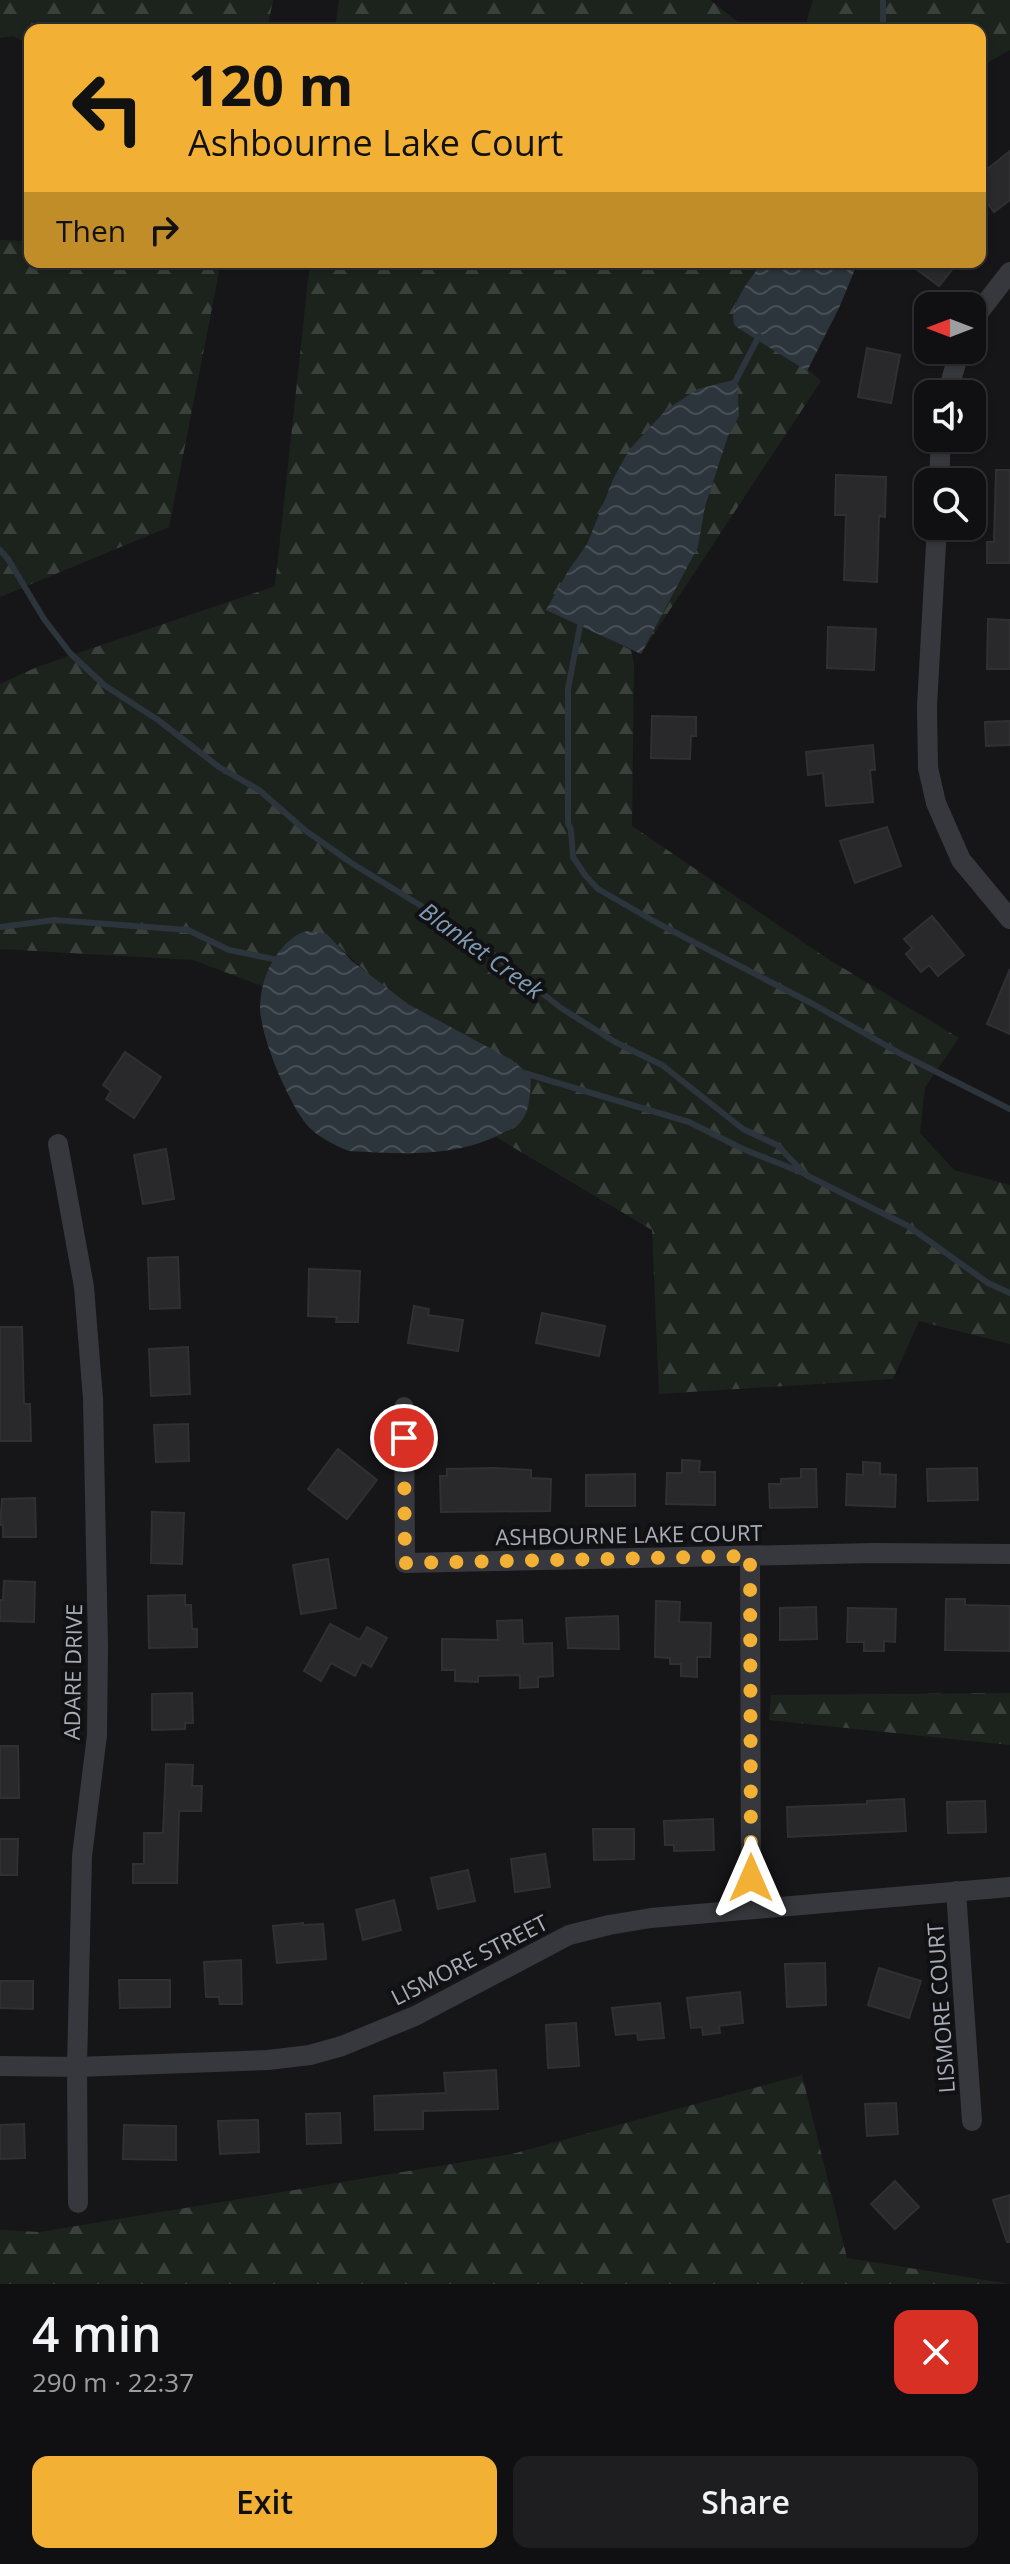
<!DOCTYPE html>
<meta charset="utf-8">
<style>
body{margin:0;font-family:"Open Sans",sans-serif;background:#1e1e20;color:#f1f3f6;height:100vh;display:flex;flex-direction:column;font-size:30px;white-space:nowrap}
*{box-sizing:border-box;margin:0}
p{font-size:26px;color:#9c9d9f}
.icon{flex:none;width:44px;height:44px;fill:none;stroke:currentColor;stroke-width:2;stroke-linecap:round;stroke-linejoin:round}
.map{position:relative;height:2284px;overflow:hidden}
.sheet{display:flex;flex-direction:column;background:#101012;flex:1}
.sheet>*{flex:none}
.banner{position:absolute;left:24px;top:24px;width:962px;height:244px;border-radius:16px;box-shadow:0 2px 6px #0004,0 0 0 2px #303032;background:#f2b134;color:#111;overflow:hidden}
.needle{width:52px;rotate:270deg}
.controls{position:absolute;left:914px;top:292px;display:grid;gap:16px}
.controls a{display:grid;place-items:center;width:72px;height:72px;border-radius:16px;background:#101012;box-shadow:0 2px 6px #0004,0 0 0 2px #303032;font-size:40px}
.pin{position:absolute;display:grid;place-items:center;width:68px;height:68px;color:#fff;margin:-34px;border:4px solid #fff;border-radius:50%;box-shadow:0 2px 8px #0007}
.me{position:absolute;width:88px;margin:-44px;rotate:0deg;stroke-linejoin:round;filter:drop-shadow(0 0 6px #0008)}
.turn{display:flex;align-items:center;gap:28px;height:168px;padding:0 32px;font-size:36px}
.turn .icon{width:104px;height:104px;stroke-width:2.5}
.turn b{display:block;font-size:56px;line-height:68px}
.then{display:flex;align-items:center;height:76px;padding:0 32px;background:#0003;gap:16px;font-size:30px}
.round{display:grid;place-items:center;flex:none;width:84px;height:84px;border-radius:16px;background:#1e1e20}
.overview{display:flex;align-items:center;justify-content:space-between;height:136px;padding:0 32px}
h1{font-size:48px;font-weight:600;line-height:60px}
.primary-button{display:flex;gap:16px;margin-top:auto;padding:16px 32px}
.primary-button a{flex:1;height:92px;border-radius:16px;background:#f2b134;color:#111;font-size:32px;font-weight:600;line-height:92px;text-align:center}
.primary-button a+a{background:#1e1e20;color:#f1f3f6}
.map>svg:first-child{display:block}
</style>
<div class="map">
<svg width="1010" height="2284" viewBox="0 0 1010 2284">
<defs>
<pattern id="forest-firs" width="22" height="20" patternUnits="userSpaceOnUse" patternTransform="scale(2)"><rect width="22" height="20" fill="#1c231d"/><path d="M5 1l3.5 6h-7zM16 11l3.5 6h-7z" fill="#3a403c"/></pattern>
<pattern id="water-waves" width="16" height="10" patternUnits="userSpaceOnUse" patternTransform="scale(2)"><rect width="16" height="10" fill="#2c353c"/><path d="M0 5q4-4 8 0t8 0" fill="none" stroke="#485056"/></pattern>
</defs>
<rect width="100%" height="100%" fill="#161618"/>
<!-- forest -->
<path fill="url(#forest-firs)" d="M0,0H273L267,30H30V45L13,36L0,38Z
M339,0H710L748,30H335Z
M813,0H1010V50L980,67V30H887L883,19L872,30H804Z
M0,240L30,241V262H221L169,527L0,597Z
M310,262H762L735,305L821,381L640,655L698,547L705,507L728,436L738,416L629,450L614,477L587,544L568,571L547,609L631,650L634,664L632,826L828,959L959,1038L925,1087L920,1133L954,1170L1010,1185V1344L919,1321L893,1379L659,1394L652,1230L496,1137L517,1126L531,1076C494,1045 447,1031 407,1004C378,984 352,960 327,934L273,958L262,986L193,960L0,949V684L37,667L275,586Z
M1010,1693V1745L769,1720L771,1695Z
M802,2075L847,2258L1010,2284H0V2230L40,2232L512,2154Z"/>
<!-- water -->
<path fill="url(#water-waves)" d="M762,262H858L839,308L807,371L735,326C726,306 752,278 762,262Z
M737,379L739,416L728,436L705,507L698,547L641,654L546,610L568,571L587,544L614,477L629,450L666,410L698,389Z
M307,931L327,934L352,961L408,1004L512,1060L531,1076C530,1092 531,1111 519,1124C515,1128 509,1130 503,1133C455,1158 402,1154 349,1151C336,1146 316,1136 307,1125C288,1102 259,1034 260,1005C261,984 268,964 282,948C289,940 296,934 307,931Z"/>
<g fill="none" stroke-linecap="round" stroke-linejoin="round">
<!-- stream -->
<path stroke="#2c353c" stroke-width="6" d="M883,30V0
M735,382L759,336
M0,550L8,559L44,619L70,653L104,685L158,720L219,767L259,790L306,831L353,864L467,934L561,1008L615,1042L662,1065L743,1129L777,1145L806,1175L908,1226L988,1283L1010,1293
M584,621L580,626L568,689V823L571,830L573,857L585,875L598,889L659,924L813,1004L901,1054L1010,1109
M0,927L54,920L188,930L229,950L278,960
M524,1073L689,1122L743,1149L803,1173"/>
</g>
<!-- building -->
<path fill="#29292c" stroke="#303034" stroke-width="2" d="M1010,151V200L994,212L980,193V175Z
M907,262H958L939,286Z
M867,348L900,355L891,403L858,397Z
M996,470H1010V563H987V542H994Z
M836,475L886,477L885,517L879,516L877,582L844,580L846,515H835Z
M988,619L1010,620V669H987Z
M828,627L876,629L874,670L827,668Z
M652,716L696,717V736H691L690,759L651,758Z
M1010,721V745L986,746L985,722Z
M873,745L875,770H870L873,802L826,806L823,773L808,775L806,752Z
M887,827L901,866L855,883L840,841Z
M932,916L964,955L938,976L929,965L921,972L906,954L912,948L904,939Z
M1010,969V1034L987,1024Z
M125,1052L161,1077L134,1118L106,1099L111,1091L103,1085Z
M166,1149L174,1199L143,1204L134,1155Z
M178,1257L180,1308L150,1309L148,1258Z
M309,1269L360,1271L358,1322H336L337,1317L308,1316Z
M414,1306L429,1309L428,1315L463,1320L458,1351L408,1343Z
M542,1313L605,1326L599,1356L536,1343Z
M0,1327H22L24,1404H30L31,1441H0Z
M188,1347L190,1394L151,1396L149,1349Z
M188,1424L189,1461L156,1462L154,1425Z
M338,1449L377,1480L347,1519L308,1489Z
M682,1460L700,1461L699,1472H715V1505L666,1504L667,1473H682Z
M863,1462L880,1463V1474L896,1475L895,1507L846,1505L847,1474L863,1475Z
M494,1468L531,1470V1478L551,1479L550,1511L441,1512L440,1476H447V1469Z
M977,1468L978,1500L928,1501L927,1469Z
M801,1469H816L817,1507L770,1508L769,1484H781V1479L801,1478Z
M635,1474V1506H586V1475Z
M35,1498L36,1537H3V1525H0L2,1499Z
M152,1512L184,1513L182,1564L151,1563Z
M328,1559L336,1608L301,1614L293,1565Z
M4,1581L35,1582L34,1622L0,1621V1600H3Z
M185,1595V1605H191L192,1629H197V1647L149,1648L148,1596Z
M946,1599H965V1605L1010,1606V1651L945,1650Z
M656,1601L680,1602L679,1622L711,1623L710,1657H697V1677L681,1676V1664H670V1658L655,1657Z
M816,1607L817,1639L780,1640V1608Z
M848,1608L896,1609L895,1642L884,1641V1651H864V1642H847Z
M618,1616L619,1649L568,1648L566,1618Z
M522,1620L523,1644L552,1643L553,1676L538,1677V1687L520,1688V1675L478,1676V1682L455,1681V1670H442V1639L498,1640L497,1621Z
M330,1624L360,1640L367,1627L387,1638L371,1667L362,1662L355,1676L331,1663L321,1681L304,1671Z
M192,1693L193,1723H185V1729L152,1730V1694Z
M0,1746H18L19,1798H0Z
M166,1764L193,1765L192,1786H202L201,1811H179L177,1883H133V1864H144V1833H163Z
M904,1799L906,1831L788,1837L787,1807L867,1804V1801Z
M985,1801L986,1832L948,1833L947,1802Z
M713,1819L714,1850L674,1851V1845H665L664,1821Z
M593,1829H634V1859L594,1860Z
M0,1839H18L17,1875H0Z
M545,1854L550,1887L515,1892L511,1859Z
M468,1870L475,1901L438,1909L431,1878Z
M394,1900L401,1930L363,1940L356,1910Z
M303,1923V1925L323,1924L326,1959L277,1963L273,1926Z
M241,1960L242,2004H220L219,1997H206L204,1962Z
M825,1963L826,2005L787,2007L785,1964Z
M879,1968L921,1981L909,2018L868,2005Z
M119,1980H170V2007L120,2008Z
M0,1981H33V2009L0,2008Z
M740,1992L743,2023L719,2026L720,2033L703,2035L702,2027L691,2028L687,1998Z
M660,2003L664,2038L638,2040L637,2033L616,2035L612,2008Z
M576,2023L579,2066L548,2068L546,2025Z
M496,2070L498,2109L423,2111V2129L375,2130L374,2096L446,2093L444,2073Z
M896,2103L898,2134L867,2136L865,2104Z
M340,2113L341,2143L307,2144L306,2114Z
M258,2120L259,2152L220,2154L218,2121Z
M24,2124L25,2158L0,2159V2125Z
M124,2125L176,2126V2160L123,2159Z
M895,2181L919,2207L895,2229L871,2204Z
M1010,2195V2242H1007L993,2200Z"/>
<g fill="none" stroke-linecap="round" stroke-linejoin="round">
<!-- minor -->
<path stroke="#37383d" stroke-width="20" d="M972,321L1010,272
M947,394L960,350
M939,482L941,438
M937,526L927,706L928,768L936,803L961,860L1010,919
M58,1144L84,1287L93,1399L98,1646L97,1735L82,1856L77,2067L78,2203
M404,1407L405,1563L874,1553L1010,1554
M750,1556L751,1909
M956,1891L972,2121
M0,2066L77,2067L268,2060L310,2055L342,2046L415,2016L569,1935L609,1925L651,1918L1010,1887"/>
</g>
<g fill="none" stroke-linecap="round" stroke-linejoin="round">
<!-- route -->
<path stroke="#f2b134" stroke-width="14" stroke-dasharray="0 25.2" d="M404,1438L405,1563L750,1556L751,1878"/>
</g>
<g text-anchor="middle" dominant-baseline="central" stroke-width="8" stroke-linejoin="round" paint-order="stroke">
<!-- street labels -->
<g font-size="22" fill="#a8adb8" stroke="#111113">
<text transform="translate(629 1534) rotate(-1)">ASHBOURNE LAKE COURT</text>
<text transform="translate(72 1672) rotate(-89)">ADARE DRIVE</text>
<text transform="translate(469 1959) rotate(-27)">LISMORE STREET</text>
<text transform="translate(940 2008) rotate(-94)">LISMORE COURT</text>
</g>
<!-- water labels -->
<g font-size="24" font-style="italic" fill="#7f9bb3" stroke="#111113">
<text transform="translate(482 950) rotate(36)">Blanket Creek</text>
</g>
</g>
</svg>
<div class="controls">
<a><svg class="needle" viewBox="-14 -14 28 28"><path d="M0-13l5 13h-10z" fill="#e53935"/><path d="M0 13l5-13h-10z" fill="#9c9d9f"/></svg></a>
<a><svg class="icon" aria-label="sound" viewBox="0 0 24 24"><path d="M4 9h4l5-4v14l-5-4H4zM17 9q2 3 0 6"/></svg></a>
<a><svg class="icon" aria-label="search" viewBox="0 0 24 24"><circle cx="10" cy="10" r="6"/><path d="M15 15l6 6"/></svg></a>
</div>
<div class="pin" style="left:404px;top:1438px;background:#d93025"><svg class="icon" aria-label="arrive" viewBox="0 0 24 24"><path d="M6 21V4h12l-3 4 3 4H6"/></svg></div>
<svg class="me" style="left:751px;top:1878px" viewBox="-20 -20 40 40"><path d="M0-17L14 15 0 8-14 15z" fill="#f2b134" stroke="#fff" stroke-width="4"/></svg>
<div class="banner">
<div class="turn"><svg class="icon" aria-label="left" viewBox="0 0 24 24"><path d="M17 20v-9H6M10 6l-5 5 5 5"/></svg><div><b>120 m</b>Ashbourne Lake Court</div></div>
<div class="then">Then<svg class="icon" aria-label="right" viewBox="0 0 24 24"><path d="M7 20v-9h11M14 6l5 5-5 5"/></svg></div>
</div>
</div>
<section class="sheet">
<div class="overview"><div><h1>4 min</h1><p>290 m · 22:37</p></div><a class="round" style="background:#d93025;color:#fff"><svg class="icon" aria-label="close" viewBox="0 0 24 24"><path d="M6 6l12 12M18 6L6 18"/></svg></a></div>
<div class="primary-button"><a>Exit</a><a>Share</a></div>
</section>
